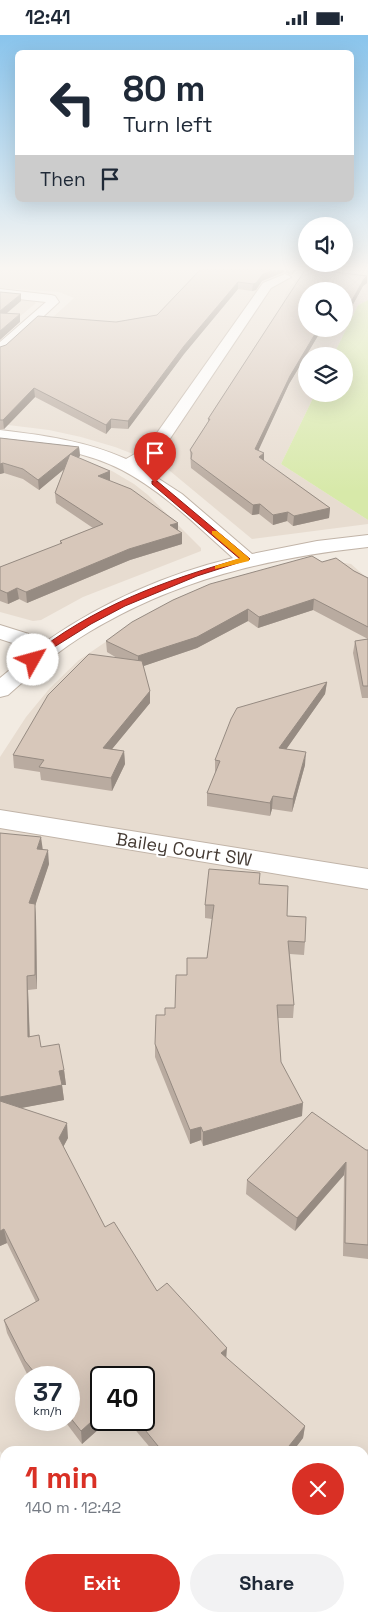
<!DOCTYPE html>
<meta charset="utf-8">
<style>
body{margin:0;font-family:"Space Grotesk",sans-serif;background:#f2f2f3;color:#1f2937;height:100vh;display:flex;flex-direction:column;font-size:19px;white-space:nowrap}
*{box-sizing:border-box;margin:0}
p{font-size:16px;color:#747a83}
.icon{flex:none;width:28px;height:28px;fill:none;stroke:currentColor;stroke-width:2;stroke-linecap:round;stroke-linejoin:round}
.map{position:relative;flex:1;overflow:hidden}
.drawer{position:absolute;left:0px;top:1411px;width:369px;height:176px;display:flex;flex-direction:column;background:#fff;border-radius:15px 15px 0 0;box-shadow:0 5px 20px #0002}
.drawer>*{flex:none}
.guide{position:absolute;left:15px;top:15px;width:339px;height:152px;border-radius:8px;box-shadow:0 5px 20px #0002;background:#fff;color:#1f2937;overflow:hidden}
.fabs{position:absolute;left:298px;top:182px;display:grid;gap:10px}
.fabs a{display:grid;place-items:center;width:55px;height:55px;border-radius:50%;background:#fff;box-shadow:0 5px 20px #0002;font-size:25px}
.speed{position:absolute;left:15px;top:1331px;display:flex;gap:10px;font-size:25px;font-weight:700;text-align:center}
.speed>*{display:grid;place-content:center;width:65px;height:65px;border-radius:50%;background:#fff;box-shadow:0 5px 20px #0002;line-height:1}
.speed small{font-size:12px;font-weight:400}
.speed .limit{border:2px solid #111;border-radius:8px;background:#fff;color:#111}
.pin{position:absolute;display:grid;place-items:center;width:42px;height:42px;color:#fff;margin:-51px -21px;border-radius:50% 50% 50% 0;rotate:-45deg;box-shadow:0 0 5px #0007}
.pin .icon{rotate:45deg}
.me{position:absolute;width:55px;margin:-28px;rotate:52deg;stroke-linejoin:round;filter:drop-shadow(0 0 4px #0008)}
.turn{display:flex;align-items:center;gap:18px;height:105px;padding:0 25px;font-size:22px}
.turn .icon{width:65px;height:65px;stroke-width:2.5}
.turn b{display:block;font-size:35px;line-height:42px}
.then{display:flex;align-items:center;height:48px;padding:0 25px;background:#0003;gap:10px;font-size:19px}
.round{display:grid;place-items:center;flex:none;width:52px;height:52px;border-radius:26px;background:#f2f2f3}
.head{display:flex;align-items:center;justify-content:space-between;height:85px;padding:0 25px}
h1{font-size:30px;font-weight:800;line-height:38px;color:#d93025}
.primary-button{display:flex;gap:10px;margin-top:auto;padding:10px 25px}
.primary-button a{flex:1;height:58px;border-radius:30px;background:#d93025;color:#fff;font-size:20px;font-weight:800;line-height:58px;text-align:center}
.primary-button a+a{background:#f2f2f3;color:#1f2937}
.status{display:flex;justify-content:space-between;align-items:center;height:35px;padding:0 25px;background:#fff;direction:ltr}
.status svg{height:14px;fill:currentColor}
.map>svg:first-child{display:block}
</style>
<div class="status"><b>12:41</b><svg viewBox="0 0 49 12"><path d="M0 12V9h3v3zM5 12V6h3v6zM10 12V3h3v9zM15 12V0h3v12zM26 1h20v11H26zM47 4h2v5h-2z"/></svg></div>
<div class="map">
<svg width="368" height="1587" viewBox="0 0 368 1587">
<rect width="100%" height="100%" fill="#f2ebe2"/>
<!-- residential -->
<path fill="#e7dcd0" fill-rule="evenodd" d="M0,235H368V265L358,270L333,321H306V359H315L281,429L368,485V489L252,504L164,431L115,412L81,402L49,395L0,389V330L74,263L59,257L0,253ZM306,256H344V294H306Z
M0,263L33,265L36,268L0,298Z
M0,407L83,425L112,436L134,449L148,460L201,513V516L83,562L41,585L33,586L0,577Z
M338,527L351,529L368,544V1587H137L132,1583L364,1582V1416H5V1423L0,1416V722L26,682L50,653L79,625L110,604ZM26,1342H69V1385H26ZM101,1342H144V1385H101Z"/>
<!-- green -->
<path fill="#d7e9a9" d="M368,265V485L281,429L315,359H344V321H333L358,270Z"/>
<g fill="none" stroke-linecap="round" stroke-linejoin="round">
<!-- minor casing -->
<g stroke="#c1b4a8" stroke-width="2">
<path id="minor" d="M285,239L291,242L271,253L159,420L139,431L182,459L252,519L317,506L368,500V512C268,523 177,544 89,597C60,614 34,637 8,660L0,662V643L34,615L0,604V590L48,605C105,566 167,539 233,523C198,492 164,457 122,435C85,416 41,410 0,405V395C42,400 87,406 126,424L147,412L263,248Z
M0,254L51,260L55,261L59,267L5,317L0,318V307L46,267L0,262Z
M0,775L368,834V854L0,793Z
M0,1549L5,1551V1582H29L27,1587H0Z"/>
</g>
<!-- minor -->
<use href="#minor" fill="#fff" fill-rule="evenodd"/>
</g>
<!-- wall -->
<path fill="#b9aba0" d="M200,235H296L292,240L284,237L262,246L256,255L252,256L238,254L184,319L128,394L111,393L106,399L35,362L4,394H0V312L116,287L157,280Z
M305,235L367,241V248L363,251L350,275L344,274V256L306,294H322L289,349L258,415L264,426L330,473L329,483L293,491L287,486L273,490L259,479L252,480L191,433L190,415L208,387V384Z
M0,403L79,412L80,421L78,423L110,436V446L178,496L182,509L130,525L27,568L19,564L8,569L0,566V532L60,509V506L93,493L56,468L55,458L64,434L39,455L23,444L4,438L0,439Z
M322,527L354,536L368,543V663H362L353,618L355,606L368,604L313,575L258,593L248,586L197,613L143,631L150,656V668L112,714L124,716L125,729L112,756L41,745L40,737L14,733L13,720L117,623L107,617L106,606Z
M327,647L325,659L286,714L305,730L292,777L272,774L270,781L207,771V758L216,738L215,737V725Z
M0,798L43,815L49,829L35,871L36,883L37,954L28,955L30,1002L41,1012L64,1035L66,1050H62L64,1065L20,1073L68,1103L63,1112L105,1192L157,1256L226,1323L305,1391L303,1403L293,1416H153L127,1385H144L101,1342V1385H109L82,1409L64,1385H69V1342H30L27,1339L7,1298L4,1285L36,1267L7,1208L0,1211Z
M259,849L287,881L305,907L304,920L290,919L294,970L293,983H278L281,1027L302,1081L203,1111L201,1105L190,1109L155,1022V1009L165,980L175,973L187,940L207,923L212,884L205,883V870Z
M366,1115H368V1224L343,1221L344,1140L295,1196L246,1159L247,1145Z"/>
<!-- shaded-wall -->
<path fill="#968b82" d="M273,235H284V237L262,246L256,255L252,256L253,249L263,239Z
M292,235H296L292,240Z
M367,241V248L363,251L350,275L351,267L364,244Z
M238,247V254L184,319L128,394V386L184,311Z
M21,259V266L0,284V276Z
M20,279V287L0,305V296Z
M318,294H322L289,349L255,423V414L290,341Z
M34,353L35,362L4,394L3,385Z
M111,384V393L106,399V390Z
M79,412L80,421L39,455L38,445Z
M264,418V427L259,422Z
M3,428L4,438L0,439V429Z
M110,436V446L98,441Z
M260,469L259,479L252,480L253,470Z
M330,473L329,483L293,491L294,481Z
M288,477L287,486L273,490V480Z
M178,488V498L170,490Z
M182,498V509L130,525L27,568L26,557L129,514Z
M17,553L19,564L8,569L7,558Z
M314,564L313,575L258,593L259,582Z
M248,574V586L197,613L138,633V621Z
M327,647L325,659L278,726L279,713Z
M150,656V668L103,725V713Z
M124,716L125,729L112,756L111,743Z
M306,717L305,730L292,777L293,764Z
M273,761L272,774L270,781V768Z
M41,802L43,816L37,814Z
M48,815L49,829L35,871L36,883L37,954L29,868Z
M27,941L28,955L30,1017L28,1002Z
M64,1035L66,1050H62L64,1065L0,1077V1062L59,1036Z
M303,1068L302,1081L203,1111V1097Z
M67,1088L68,1103L60,1118L59,1103Z
M201,1092V1105L190,1109V1095Z
M346,1127L344,1140L295,1196L297,1183Z
M4,1194L7,1208L0,1211V1196Z
M227,1313L226,1326L221,1318Z
M101,1378V1385H109L82,1409L81,1396Z
M305,1391L303,1403L293,1416H285Z"/>
<!-- building -->
<path fill="#d7c7ba" stroke="#968b82" d="M200,235H273L263,239L256,248L253,249L238,247L184,311L128,386L111,384L106,390L34,353L3,385H0V312L6,310L38,281L116,287L157,280Z
M305,235H319L367,241L364,244L351,267H344V256H306V294H318L290,341L255,414L264,418L259,422L330,473L294,481L288,477L273,480L260,469L253,470L191,424L192,418L190,415L210,384H208Z
M0,257L21,259L0,276Z
M0,278L20,279L0,296Z
M0,403L79,412L38,445L23,434L3,428L0,429Z
M70,419L110,436L98,441L131,454L178,488L170,490L182,498L129,514L26,557L17,553L7,558L0,555V532L62,508L60,506L103,489L55,458Z
M312,521L322,527L336,523L354,536L368,543V592L314,564L259,582L248,574L197,602L138,621L106,606L132,587L173,565L210,549Z
M368,604V651H363L355,606Z
M89,619L142,626L150,656L103,713L124,716L111,743L39,732L44,725L13,720L48,660Z
M327,647L279,713L306,717L293,764L273,761L270,768L207,758L220,726L215,725L231,684L237,673Z
M0,798L41,802L37,814L48,815L29,868L35,869V940L27,941L28,1002L39,1000L41,1012L59,1009L64,1035L59,1036L62,1050L0,1062Z
M209,834L260,838L259,849L288,851L287,881L306,882L305,907L288,906L294,970H277L281,1027L303,1068L203,1097L201,1092L190,1095L155,1009L156,980H165V973H175L176,940H187V923H207L214,870H205Z
M0,1066L67,1088L59,1103L105,1192L114,1187L157,1256L167,1248L227,1313L221,1318L305,1391L285,1416H164L158,1411L137,1385H144V1342H101V1378L81,1396L69,1381V1342H38L25,1326L4,1285L39,1265L4,1194L0,1196Z
M312,1077L366,1115H368V1210L345,1208L346,1127L297,1183L247,1145Z
M367,1512L368,1513V1587H286L289,1582H364V1517Z"/>
<!-- sky -->
<linearGradient id="sky" x2="0" y2="1"><stop stop-color="#89c4ec"/><stop offset="0.51" stop-color="#f9f6f2"/><stop offset="1" stop-color="#f9f6f2" stop-opacity="0"/></linearGradient>
<rect width="368" height="457" fill="url(#sky)"/>
<!-- route -->
<path fill="#d93025" stroke="#8d1f18" d="M152,446H157L250,524L197,541L125,571L91,589L51,614L36,627H29V623C90,573 165,545 240,524L152,449Z"/>
<!-- slow -->
<path fill="#f59e0b" d="M212,496H217L249,523V526L215,534V531L240,523L212,499Z"/>
<g text-anchor="middle" dominant-baseline="central" stroke-width="4" stroke-linejoin="round" paint-order="stroke">
<!-- street labels -->
<g font-size="18" fill="#443a33" stroke="#fff">
<text transform="translate(184 814) rotate(9)">Bailey Court SW</text>
</g>
</g>
</svg>
<div class="fabs">
<a><svg class="icon" aria-label="sound" viewBox="0 0 24 24"><path d="M4 9h4l5-4v14l-5-4H4zM17 9q2 3 0 6"/></svg></a>
<a><svg class="icon" aria-label="search" viewBox="0 0 24 24"><circle cx="10" cy="10" r="6"/><path d="M15 15l6 6"/></svg></a>
<a><svg class="icon" aria-label="layers" viewBox="0 0 24 24"><path d="M12 4l9 5-9 5-9-5zM3 14l9 5 9-5"/></svg></a>
</div>
<div class="speed"><div>37<small>km/h</small></div><div class="limit">40</div></div>
<div class="pin" style="left:155px;top:448px;background:#d93025"><svg class="icon" aria-label="arrive" viewBox="0 0 24 24"><path d="M6 21V4h12l-3 4 3 4H6"/></svg></div>
<svg class="me" style="left:33px;top:625px" viewBox="-20 -20 40 40"><circle r="19" fill="#fff"/><path d="M0-13L10 11 0 6-10 11z" fill="#d93025"/></svg>
<div class="guide">
<div class="turn"><svg class="icon" aria-label="left" viewBox="0 0 24 24"><path d="M17 20v-9H6M10 6l-5 5 5 5"/></svg><div><b>80 m</b>Turn left</div></div>
<div class="then">Then<svg class="icon" aria-label="arrive" viewBox="0 0 24 24"><path d="M6 21V4h12l-3 4 3 4H6"/></svg></div>
</div>
<section class="drawer">
<div class="head"><div><h1>1 min</h1><p>140 m · 12:42</p></div><a class="round" style="background:#d93025;color:#fff"><svg class="icon" aria-label="close" viewBox="0 0 24 24"><path d="M6 6l12 12M18 6L6 18"/></svg></a></div>
<div class="primary-button"><a>Exit</a><a>Share</a></div>
</section>
</div>
